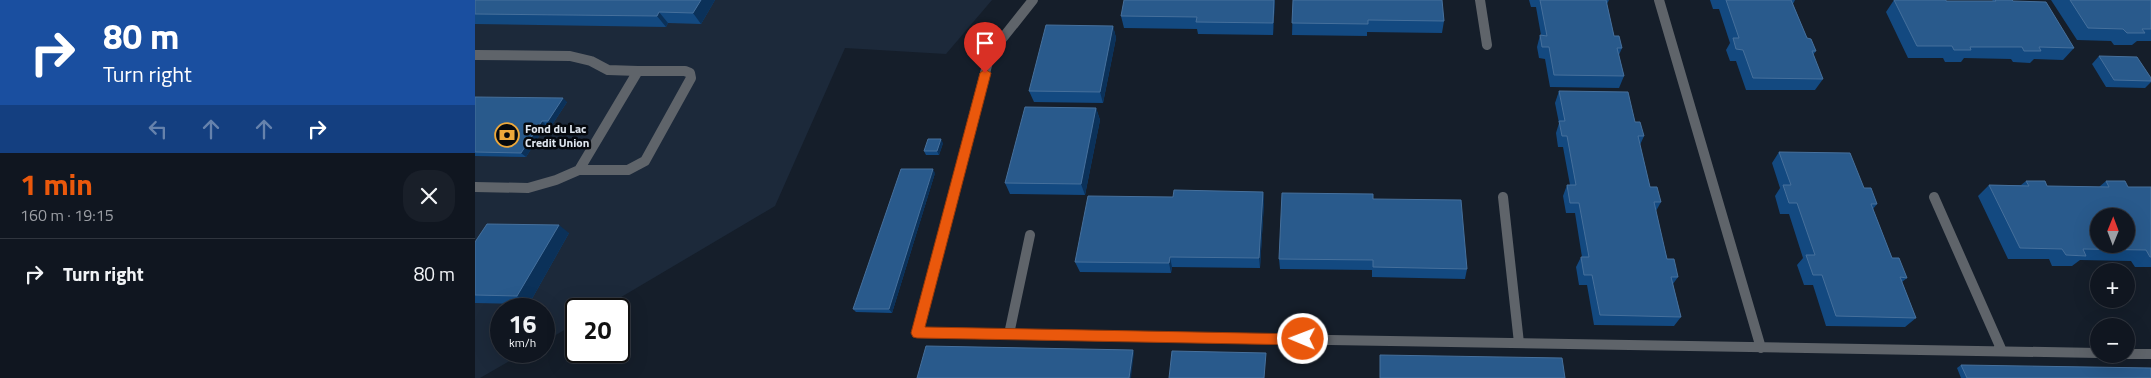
<!DOCTYPE html>
<meta charset="utf-8">
<style>
body{margin:0;font-family:"Titillium Web",sans-serif;background:#191f29;color:#f1f3f6;height:100vh;display:flex;flex-direction:column;font-size:19px;white-space:nowrap}
*{box-sizing:border-box;margin:0}
p{font-size:16px;color:#9c9fa5}
.icon{flex:none;width:28px;height:28px;fill:none;stroke:currentColor;stroke-width:2;stroke-linecap:round;stroke-linejoin:round}
.map{position:relative;flex:1;overflow:hidden}
.panel{display:flex;flex-direction:column;background:#101620;width:475px}
.panel>*{flex:none}
.top-card{background:#1a4fa0;color:#fff;overflow:hidden}
.needle{width:32px;rotate:1deg}
.fabs{position:absolute;left:1615px;top:208px;display:grid;gap:10px}
.fabs a{display:grid;place-items:center;width:45px;height:45px;border-radius:50%;background:#101620;box-shadow:0 5px 20px #0002,0 0 0 1px #30353e;font-size:25px}
.speed{position:absolute;left:15px;top:298px;display:flex;gap:10px;font-size:25px;font-weight:700;text-align:center}
.speed>*{display:grid;place-content:center;width:65px;height:65px;border-radius:50%;background:#101620;box-shadow:0 5px 20px #0002,0 0 0 1px #30353e;line-height:1}
.speed small{font-size:12px;font-weight:400}
.speed .limit{border:2px solid #111;border-radius:8px;background:#fff;color:#111}
.pin{position:absolute;display:grid;place-items:center;width:42px;height:42px;color:#fff;margin:-51px -21px;border-radius:50% 50% 50% 0;rotate:-45deg;box-shadow:0 0 5px #0007}
.pin .icon{rotate:45deg}
.me{position:absolute;width:55px;margin:-28px;rotate:271deg;stroke-linejoin:round;filter:drop-shadow(0 0 4px #0008)}
.turn{display:flex;align-items:center;gap:18px;height:105px;padding:0 20px;font-size:22px}
.turn .icon{width:65px;height:65px;stroke-width:2.5}
.turn b{display:block;font-size:35px;line-height:42px}
.lanes{display:flex;align-items:center;height:48px;padding:0 20px;background:#0003;justify-content:center;gap:25px;direction:ltr}
.lanes .off{opacity:.35}
.round{display:grid;place-items:center;flex:none;width:52px;height:52px;border-radius:20px;background:#191f29}
.overview{display:flex;align-items:center;justify-content:space-between;height:85px;padding:0 20px}
h1{font-size:30px;font-weight:700;line-height:38px;color:#ea580c}
ul{padding:0;list-style:none}
li{display:flex;align-items:center;gap:15px;height:70px;padding:0 20px;border-top:1px solid #30353e}
li div{flex:1}
li b{display:block;font-size:19px}
li em{font-style:normal}
main{display:flex;flex:1;min-height:0}
.map>svg:first-child{display:block}
</style>
<main>
<section class="panel">
<div class="top-card">
<div class="turn"><svg class="icon" aria-label="right" viewBox="0 0 24 24"><path d="M7 20v-9h11M14 6l5 5-5 5"/></svg><div><b>80 m</b>Turn right</div></div>
<div class="lanes"><svg class="icon off" aria-label="left" viewBox="0 0 24 24"><path d="M17 20v-9H6M10 6l-5 5 5 5"/></svg><svg class="icon off" aria-label="ahead" viewBox="0 0 24 24"><path d="M12 20V5M6 11l6-6 6 6"/></svg><svg class="icon off" aria-label="ahead" viewBox="0 0 24 24"><path d="M12 20V5M6 11l6-6 6 6"/></svg><svg class="icon" aria-label="right" viewBox="0 0 24 24"><path d="M7 20v-9h11M14 6l5 5-5 5"/></svg></div>
</div>
<div class="overview"><div><h1>1 min</h1><p>160 m · 19:15</p></div><a class="round"><svg class="icon" aria-label="close" viewBox="0 0 24 24"><path d="M6 6l12 12M18 6L6 18"/></svg></a></div>
<ul>
<li><svg class="icon" aria-label="right" viewBox="0 0 24 24"><path d="M7 20v-9h11M14 6l5 5-5 5"/></svg><div><b>Turn right</b></div><em>80 m</em></li>
</ul>
</section>
<div class="map">
<svg width="1676" height="378" viewBox="0 0 1676 378">
<rect width="100%" height="100%" fill="#151e2a"/>
<!-- built -->
<path fill="#1c293a" d="M0,0H517L471,54L370,48L300,206L126,309H101V323L69,342V309H26V351H52L5,378H0Z"/>
<g fill="none" stroke-linecap="round" stroke-linejoin="round">
<!-- lane -->
<path stroke="#5f646a" stroke-width="10" d="M558,0L515,54L442,333L1624,353
M1005,0L1012,45
M1184,0L1286,348
M0,55L95,56L116,61L133,70L163,71
M163,71H210L215,73L216,78L170,161L153,170H104Z
M0,187L53,188L81,180L104,170
M1028,197L1044,343
M1459,197L1527,351
M534,334L555,235
M1651,354H1676"/>
</g>
<!-- wall -->
<path fill="#134980" d="M0,0H240L226,24L193,23L191,27L0,24Z
M800,0L798,35L723,34L722,29L649,28L646,16Z
M818,0L969,21L967,33L892,32V36L817,35Z
M1054,0H1134L1132,4L1139,36L1147,48L1144,55L1149,76L1144,88L1075,87L1070,59L1064,58L1062,47L1065,35H1066L1061,7H1056Z
M1235,0H1320L1318,4L1332,38L1341,51L1338,55L1348,79L1340,90H1271L1261,61H1255L1251,50L1255,43L1244,9H1238Z
M1419,0H1471V1H1517L1518,0H1537L1538,1L1599,48L1588,60L1559,59L1555,63L1538,62L1536,59L1489,58L1486,62H1470L1468,58H1433L1411,12Z
M1576,0H1676V41H1662L1657,45H1639L1636,41L1602,40Z
M638,26L641,38L628,103L559,102L554,91Z
M1624,56L1676,78V82L1670,88L1631,87L1617,64Z
M1084,91L1160,122L1169,136L1165,145L1175,187L1186,202L1181,211L1192,259L1203,277L1198,284L1206,317L1199,326L1119,325L1112,285H1104L1101,267L1106,257H1107L1100,213H1091L1088,196L1092,185H1095L1088,147H1083L1081,133L1084,123L1080,103Z
M0,97L92,102L77,125H71L51,157L0,156Z
M621,108L625,120L610,195L535,194L530,183Z
M468,143L464,155H451L449,151Z
M1304,152L1389,188L1402,204L1398,209L1417,258L1432,278L1427,282L1441,318L1430,327L1351,326L1338,285H1329L1322,265L1328,258L1314,214H1305L1300,196L1305,188L1297,163Z
M460,173L417,313L381,312L378,309Z
M1551,181L1572,186L1624,187L1631,181L1653,187H1676V267H1660L1656,261L1605,260L1597,266H1577L1574,259H1533L1503,196L1514,185H1546Z
M788,192L789,202L785,268L697,267L696,273L605,272L600,262L698,197Z
M898,199L992,269L990,279L897,277V270L805,269L804,259Z
M94,233L54,304L0,303V242Z
M1486,365L1676,378H1486L1482,368Z"/>
<!-- shaded-wall -->
<path fill="#0b3159" d="M226,0H240L226,24L218,13Z
M799,0H800L798,35V23Z
M184,12L193,23L191,27L182,16Z
M638,26L641,38L628,103L625,92Z
M88,98L92,102L77,125L73,121Z
M621,108L625,120L610,195L606,184Z
M67,121L71,125L51,157L46,153Z
M466,139L468,143L464,155L462,151Z
M458,169L460,173L417,313L414,309Z
M788,192L789,202L785,268L784,258Z
M84,225L94,233L54,304L42,296Z
M695,257L697,267L696,273L694,263Z
M658,350L659,353L656,378H654Z"/>
<!-- building -->
<path fill="#295a8c" stroke="#46709c" fill-rule="evenodd" d="M0,0H226L218,13L184,12L182,16L0,14Z
M649,0H799L798,23L721,22L722,17L646,16Z
M818,0H967L969,21L893,20V24L817,23Z
M1065,0H1131L1139,36H1144L1147,48H1142L1149,76L1079,75L1074,47H1067L1065,35L1072,36Z
M1251,0H1316L1332,38L1336,39L1341,51H1337L1348,79L1278,78L1268,50L1261,49L1258,38H1264Z
M1419,0H1471V1H1521L1520,0H1537L1538,1L1571,2L1599,48L1564,47L1566,51H1549L1547,47H1495L1496,50H1479L1477,46H1442Z
M1595,0H1676V29H1667L1670,33H1652L1648,29L1613,28Z
M571,25L638,26L625,92L554,91Z
M1624,56L1662,57L1676,78V81L1639,80Z
M1084,91L1153,92L1160,122H1165L1169,136H1163L1175,187H1182L1186,202H1179L1192,259H1199L1203,277H1196L1206,317L1125,315L1117,275H1109L1106,257H1114L1104,203H1095L1092,185H1101L1092,136H1087L1084,121H1090Z
M0,97L88,98L73,121H67L46,153L0,152Z
M550,107L621,108L606,184L530,183Z
M453,139H466L462,151H449Z
M1304,152L1375,153L1389,188H1396L1402,204H1396L1417,258H1424L1432,278L1425,277L1441,318L1361,316L1347,275H1338L1331,255H1340L1322,203H1314L1308,185H1316Z
M426,169H458L414,309H378Z
M1551,181H1570L1572,186L1634,187L1631,181H1650L1653,187H1676V257H1675L1671,250L1608,249L1611,256L1591,255L1587,249L1545,248L1514,185L1554,186ZM1624,216H1651V244H1624Z
M699,190L788,192L784,258L695,257L694,263L600,262L613,196L698,197Z
M807,193L898,194V199L986,200L992,269L898,267V260L804,259Z
M12,224L84,225L42,296L0,295V242Z
M451,346L658,350L654,378H442Z
M697,351L791,353L789,378H694Z
M905,355L1087,358L1090,378H905Z
M1486,365L1676,368V378H1492Z"/>
<!-- route -->
<path fill="#ea580c" stroke="#983908" d="M510,69L516,73L450,327L828,334L832,335L834,339L832,343L828,345L442,338L438,337L436,333L505,73Z"/>
<!-- icons -->
<defs>
<g id="bank-ring" transform="scale(1.25)"><circle r="9.5" fill="#05080d" stroke="#eda83b" stroke-width="1.5"/><path d="M-6-4H6V4H-6ZM0-2.3a2.3 2.3 0 1 0 0 4.6a2.3 2.3 0 1 0 0-4.6Z" fill="#eda83b"/></g>
</defs>
<g fill-rule="evenodd">
<use href="#bank-ring" x="32" y="135"/>
</g>
<g text-anchor="middle" dominant-baseline="central" stroke-width="5" stroke-linejoin="round" paint-order="stroke">
<!-- poi labels -->
<g font-size="12" font-weight="bold" fill="#e0e7f0" stroke="#05080d" text-anchor="start">
<text x="50" y="128">Fond du Lac<tspan x="50" dy="14">Credit Union</tspan></text>
</g>
</g>
</svg>
<div class="fabs">
<a><svg class="needle" viewBox="-14 -14 28 28"><path d="M0-13l5 13h-10z" fill="#e53935"/><path d="M0 13l5-13h-10z" fill="#9c9fa5"/></svg></a>
<a>+</a>
<a>−</a>
</div>
<div class="speed"><div>16<small>km/h</small></div><div class="limit">20</div></div>
<div class="pin" style="left:510px;top:73px;background:#d93025"><svg class="icon" aria-label="arrive" viewBox="0 0 24 24"><path d="M6 21V4h12l-3 4 3 4H6"/></svg></div>
<svg class="me" style="left:828px;top:339px" viewBox="-20 -20 40 40"><circle r="17" fill="#ea580c" stroke="#fff" stroke-width="3"/><path d="M0-11L8 9 0 5-8 9z" fill="#fff"/></svg>
</div>
</main>
